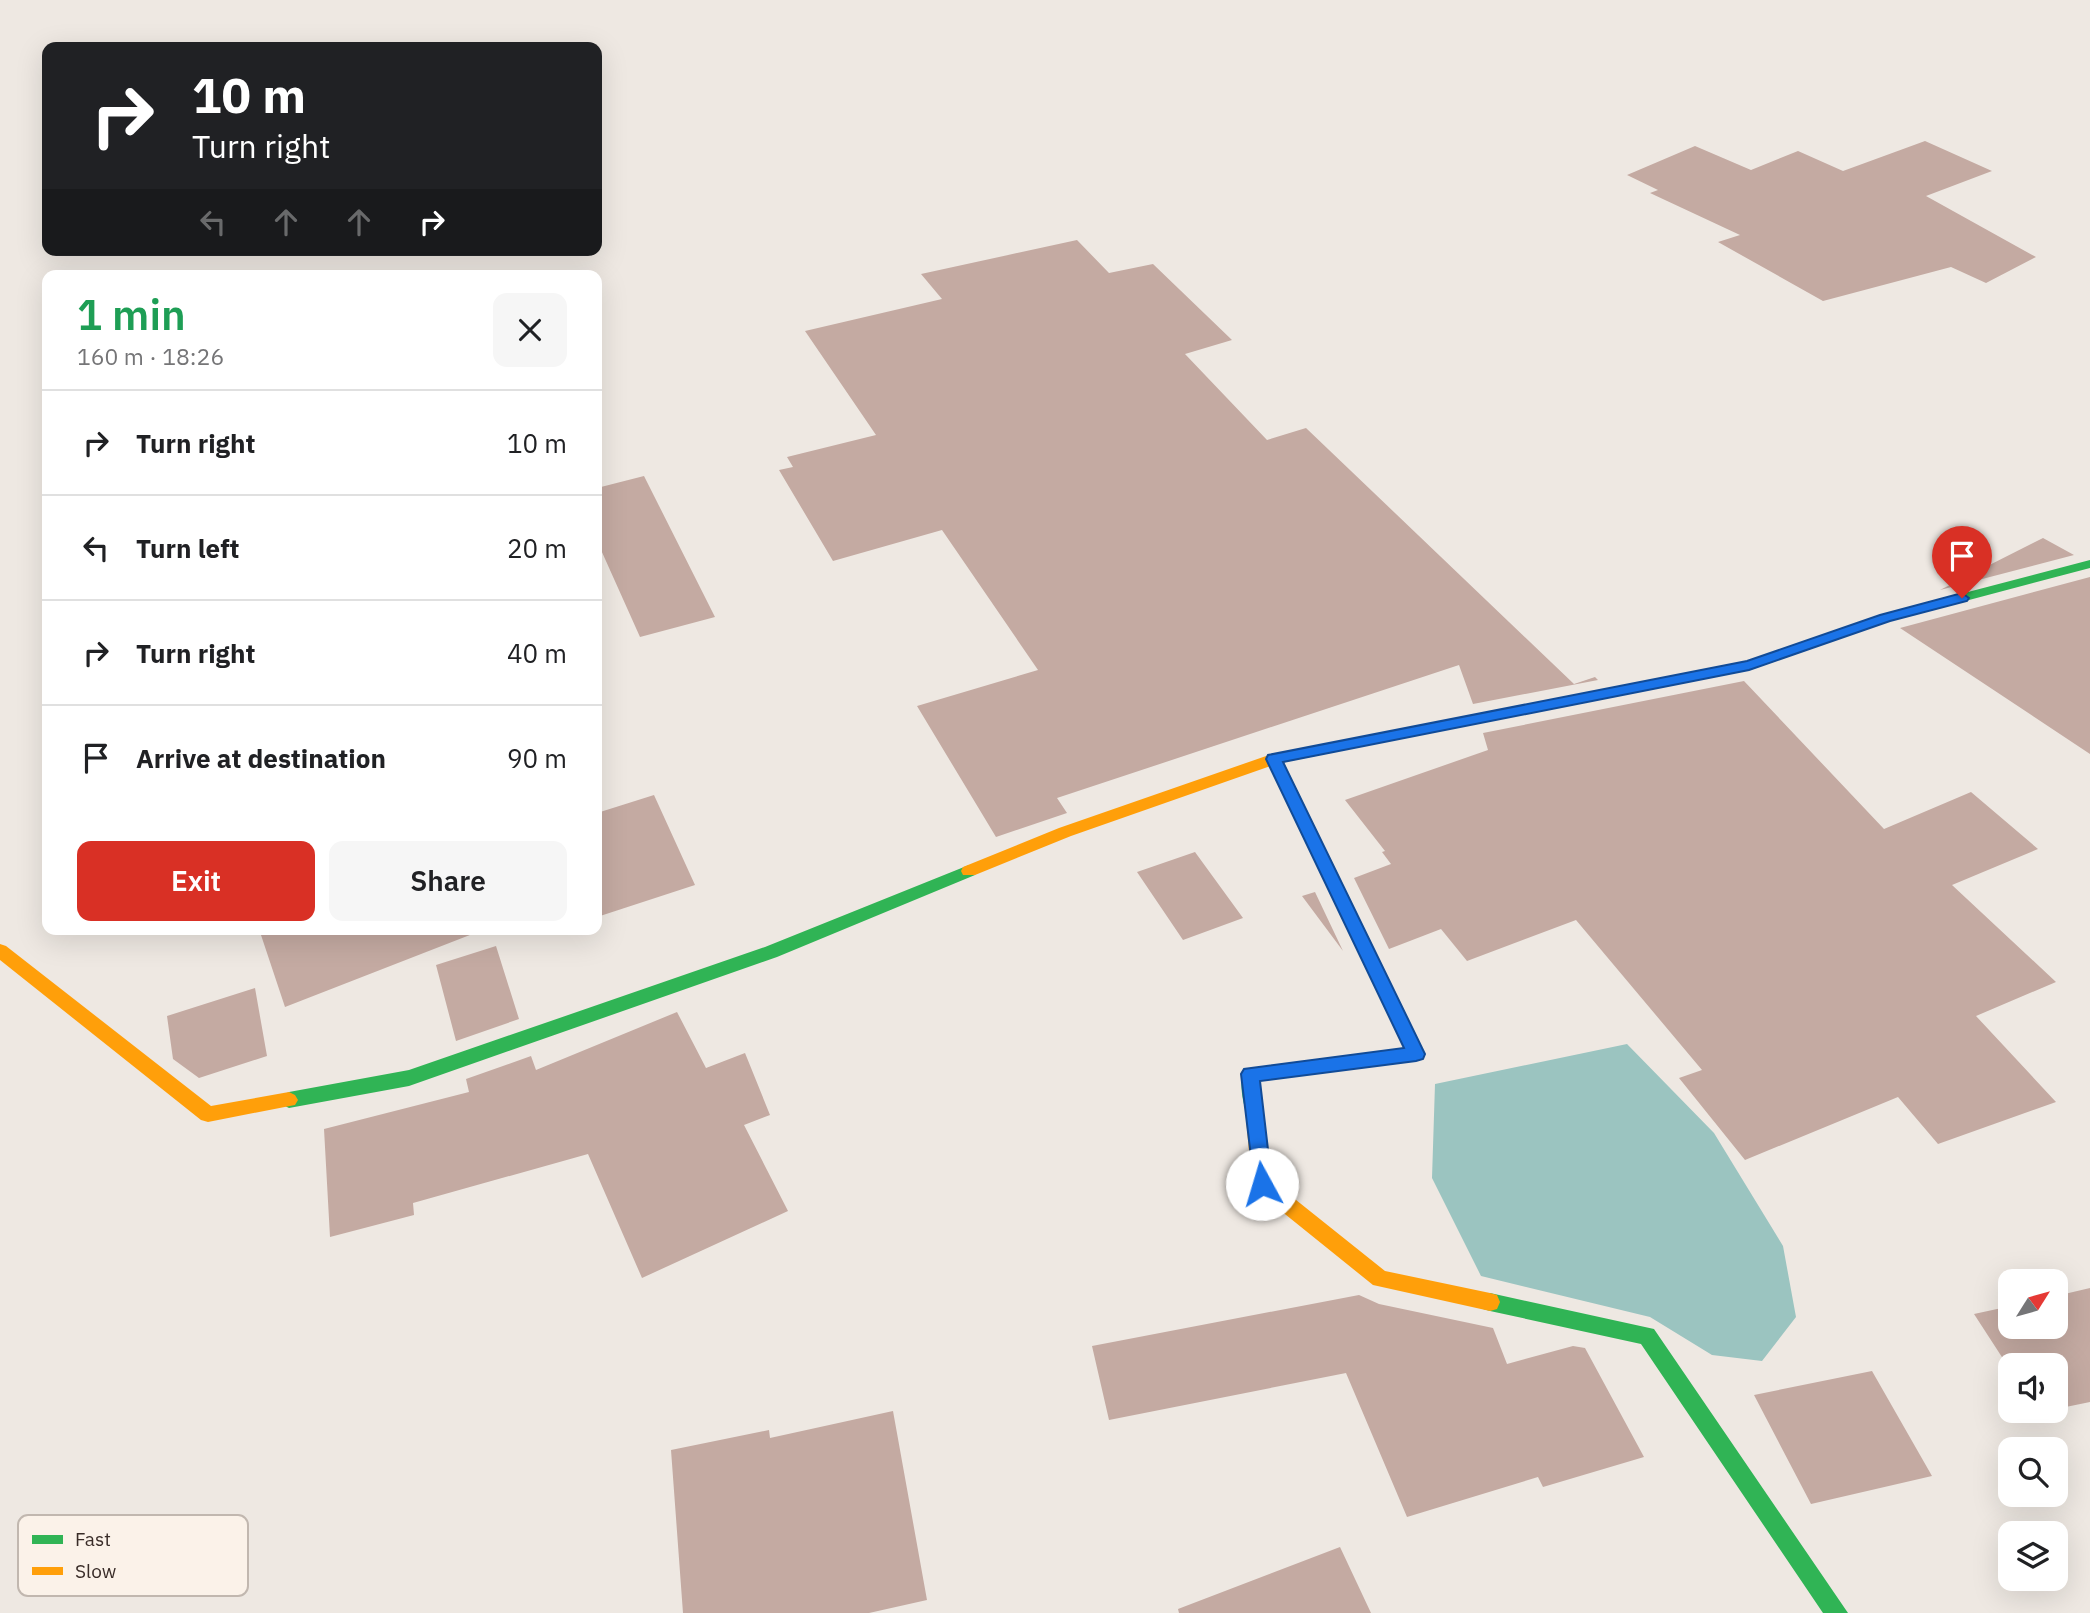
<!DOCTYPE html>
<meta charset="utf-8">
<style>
body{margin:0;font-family:"IBM Plex Sans",sans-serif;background:#f6f6f6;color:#202124;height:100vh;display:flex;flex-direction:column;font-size:26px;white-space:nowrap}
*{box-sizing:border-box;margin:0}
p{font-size:23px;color:#757577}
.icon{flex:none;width:38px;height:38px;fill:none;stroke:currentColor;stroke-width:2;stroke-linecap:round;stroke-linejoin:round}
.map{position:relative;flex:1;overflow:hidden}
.drawer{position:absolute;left:42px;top:270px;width:560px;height:665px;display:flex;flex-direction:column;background:#fff;border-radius:14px;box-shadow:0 7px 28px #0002}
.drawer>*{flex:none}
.top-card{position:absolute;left:42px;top:42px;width:560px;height:214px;border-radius:14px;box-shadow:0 7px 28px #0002;background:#202124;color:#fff;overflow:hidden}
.needle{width:46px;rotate:53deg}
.buttons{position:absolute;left:1998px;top:1269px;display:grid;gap:14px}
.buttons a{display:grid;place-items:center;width:70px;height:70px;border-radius:14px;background:#fff;box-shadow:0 7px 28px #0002;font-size:35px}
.pin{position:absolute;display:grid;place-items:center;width:60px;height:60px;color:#fff;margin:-72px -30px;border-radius:50% 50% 50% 0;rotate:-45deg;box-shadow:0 0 7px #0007}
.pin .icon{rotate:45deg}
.me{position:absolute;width:77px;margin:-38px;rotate:354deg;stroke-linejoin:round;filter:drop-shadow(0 0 5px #0008)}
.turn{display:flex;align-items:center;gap:24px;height:147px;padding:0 35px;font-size:32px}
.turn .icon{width:91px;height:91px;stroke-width:2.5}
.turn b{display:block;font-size:49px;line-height:60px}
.lanes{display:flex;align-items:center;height:66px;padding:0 35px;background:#0003;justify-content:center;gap:35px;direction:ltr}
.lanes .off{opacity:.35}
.round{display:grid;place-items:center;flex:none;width:74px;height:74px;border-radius:14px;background:#f6f6f6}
.summary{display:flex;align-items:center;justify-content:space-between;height:119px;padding:0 35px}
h1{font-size:42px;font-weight:600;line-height:52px;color:#1e9e55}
.cta{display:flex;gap:14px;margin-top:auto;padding:14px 35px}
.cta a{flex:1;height:80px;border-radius:14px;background:#d93025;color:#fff;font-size:28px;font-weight:600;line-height:80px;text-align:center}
.cta a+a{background:#f6f6f6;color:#202124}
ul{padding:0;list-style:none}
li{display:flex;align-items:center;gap:21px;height:105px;padding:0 35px;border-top:2px solid #e0e0e0}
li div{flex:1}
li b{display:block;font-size:26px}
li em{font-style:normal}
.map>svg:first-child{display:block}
</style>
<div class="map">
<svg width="2090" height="1613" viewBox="0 0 2090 1613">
<rect width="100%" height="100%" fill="#eee8e2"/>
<!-- water -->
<path fill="#9bc4c0" d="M1627,1044L1714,1133L1783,1246L1796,1317L1762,1361L1712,1355L1650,1317L1481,1276L1432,1178L1435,1084Z"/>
<!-- building -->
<path fill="#c4aaa2" d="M1925,141L1992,171L1926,196L2036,257L1986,283L1951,267L1823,301L1718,242L1740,235L1650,193L1658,190L1627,175L1695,146L1751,170L1798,151L1843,171Z
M1077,240L1109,273L1153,264L1232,340L1185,354L1267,440L1306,428L1574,684L1595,677L1598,680L1473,704L1459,665L1057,798L1067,813L996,837L917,706L1038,670L942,530L833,561L779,470L793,467L787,457L876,435L805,331L942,299L921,274Z
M644,476L715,617L640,637L597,541V488Z
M2043,538L2074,555L1940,590Z
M2090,577V754L1900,628Z
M1744,681L1884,829L1971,792L2038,849L1952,885L2056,982L1976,1016L2056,1102L1938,1144L1898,1097L1745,1160L1679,1078L1702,1070L1576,920L1467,961L1441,929L1389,949L1354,878L1391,864L1382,852L1385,851L1345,800L1488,750L1483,733Z
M654,795L695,885L597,917V813Z
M1195,852L1243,918L1183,940L1137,872Z
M1315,892L1343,951L1302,896Z
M259,929H474L475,933L285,1007Z
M496,946L519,1019L456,1041L436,965Z
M255,988L267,1056L199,1078L173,1059L167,1016Z
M677,1012L706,1068L745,1053L770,1115L744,1125L788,1211L642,1278L588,1154L413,1203L414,1215L330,1237L324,1129L469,1092L466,1079L531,1056L536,1070Z
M2090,1288V1402L2056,1409V1365H2011V1371L1974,1314L2011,1306V1326H2056V1296Z
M1359,1295L1379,1304L1493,1328L1507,1364L1573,1346L1585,1348L1644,1457L1543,1487L1538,1477L1407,1517L1346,1373L1109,1420L1092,1346Z
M1872,1371L1932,1476L1811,1504L1754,1395Z
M893,1411L927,1600L869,1613H683L671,1450L769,1430L770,1438Z
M1340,1547L1371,1613H1179L1178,1609Z"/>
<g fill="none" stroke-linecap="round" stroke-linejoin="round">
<!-- fast -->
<path fill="#30b455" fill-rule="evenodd" d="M2090,560V568L1890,621L1750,670L1359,747L1351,742L1359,737L1748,661L1880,615Z
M1274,754L1282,759L1425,1054L1422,1059L1416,1061L1260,1080L1263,1108L1261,1113L1254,1116L1247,1113C1242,1102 1239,1080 1244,1069L1404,1048L1266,759Z
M969,865L975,867L977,871L975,875L777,957L409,1086L289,1108L283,1105L280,1100L283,1095L289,1092L409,1070L765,947Z
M1490,1293L1654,1329L1848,1613H1823L1641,1344L1490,1311L1483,1309L1480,1302L1483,1295Z"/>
<!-- slow -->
<path fill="#ff9f0a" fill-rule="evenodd" d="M1359,737L1364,738L1367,742L1364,746L1276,764L1071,836L975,875H963L961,871L963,867L1059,828L1269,755Z
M0,944L6,946L211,1106L289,1092L295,1095L298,1100L295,1105L208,1122L201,1120L0,960Z
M1254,1100L1261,1103L1263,1108L1271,1180L1385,1271L1490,1293L1497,1295L1500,1302L1497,1309L1490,1311L1373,1285L1255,1190L1252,1184L1245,1108L1247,1103Z"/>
</g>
<!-- route -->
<path fill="#1a73e8" stroke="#114b97" stroke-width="2" d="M1962,593L1969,598L1967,601L1890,621L1749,670L1283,762L1425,1054L1423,1059L1416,1061L1260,1081L1272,1184L1269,1190L1262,1193L1255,1190L1241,1074L1244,1069L1404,1048L1266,759L1268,755L1747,661L1880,615Z"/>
<!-- legend -->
<rect x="18" y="1515" width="230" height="81" rx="10" fill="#fbf2e9" stroke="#c1b7af" stroke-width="2"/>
<rect x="32" y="1535" width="31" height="9" fill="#30b455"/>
<rect x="32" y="1567" width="31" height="8" fill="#ff9f0a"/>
<g font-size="19" fill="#392c28">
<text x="75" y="1546">Fast</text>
<text x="75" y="1578">Slow</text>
</g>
</svg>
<div class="buttons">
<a><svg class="needle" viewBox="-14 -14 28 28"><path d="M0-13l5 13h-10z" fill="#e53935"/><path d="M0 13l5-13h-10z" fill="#757577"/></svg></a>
<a><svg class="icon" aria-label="sound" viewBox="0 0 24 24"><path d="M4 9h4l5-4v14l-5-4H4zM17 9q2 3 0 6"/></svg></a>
<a><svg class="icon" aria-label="search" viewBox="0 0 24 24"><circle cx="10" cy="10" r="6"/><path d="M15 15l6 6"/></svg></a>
<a><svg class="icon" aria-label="layers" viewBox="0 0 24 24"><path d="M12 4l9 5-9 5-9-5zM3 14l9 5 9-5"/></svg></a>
</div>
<div class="pin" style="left:1962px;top:598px;background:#d93025"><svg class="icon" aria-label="arrive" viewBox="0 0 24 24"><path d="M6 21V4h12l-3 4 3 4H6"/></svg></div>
<svg class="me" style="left:1262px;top:1184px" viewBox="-20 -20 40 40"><circle r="19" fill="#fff"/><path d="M0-13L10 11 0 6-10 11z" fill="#1a73e8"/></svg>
<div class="top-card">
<div class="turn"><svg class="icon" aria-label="right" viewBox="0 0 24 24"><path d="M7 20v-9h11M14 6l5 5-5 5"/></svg><div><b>10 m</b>Turn right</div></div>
<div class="lanes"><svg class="icon off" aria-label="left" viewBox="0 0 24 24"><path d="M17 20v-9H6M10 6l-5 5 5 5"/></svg><svg class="icon off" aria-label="ahead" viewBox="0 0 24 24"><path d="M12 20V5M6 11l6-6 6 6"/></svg><svg class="icon off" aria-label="ahead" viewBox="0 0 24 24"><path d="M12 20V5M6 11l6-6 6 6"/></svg><svg class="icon" aria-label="right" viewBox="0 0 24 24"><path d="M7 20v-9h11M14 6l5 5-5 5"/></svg></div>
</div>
<section class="drawer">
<div class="summary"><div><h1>1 min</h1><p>160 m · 18:26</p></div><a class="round"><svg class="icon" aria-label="close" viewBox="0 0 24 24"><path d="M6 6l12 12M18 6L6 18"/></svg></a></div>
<ul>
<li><svg class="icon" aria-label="right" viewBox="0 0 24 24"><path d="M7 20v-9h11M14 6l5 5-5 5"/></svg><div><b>Turn right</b></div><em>10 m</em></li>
<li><svg class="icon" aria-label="left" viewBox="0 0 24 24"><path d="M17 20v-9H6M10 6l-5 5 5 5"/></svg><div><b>Turn left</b></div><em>20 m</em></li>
<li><svg class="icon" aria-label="right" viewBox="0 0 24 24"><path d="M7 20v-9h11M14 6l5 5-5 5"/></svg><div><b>Turn right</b></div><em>40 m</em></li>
<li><svg class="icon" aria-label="arrive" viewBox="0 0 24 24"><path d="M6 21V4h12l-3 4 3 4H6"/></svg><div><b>Arrive at destination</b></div><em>90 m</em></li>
</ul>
<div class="cta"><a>Exit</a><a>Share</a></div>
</section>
</div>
